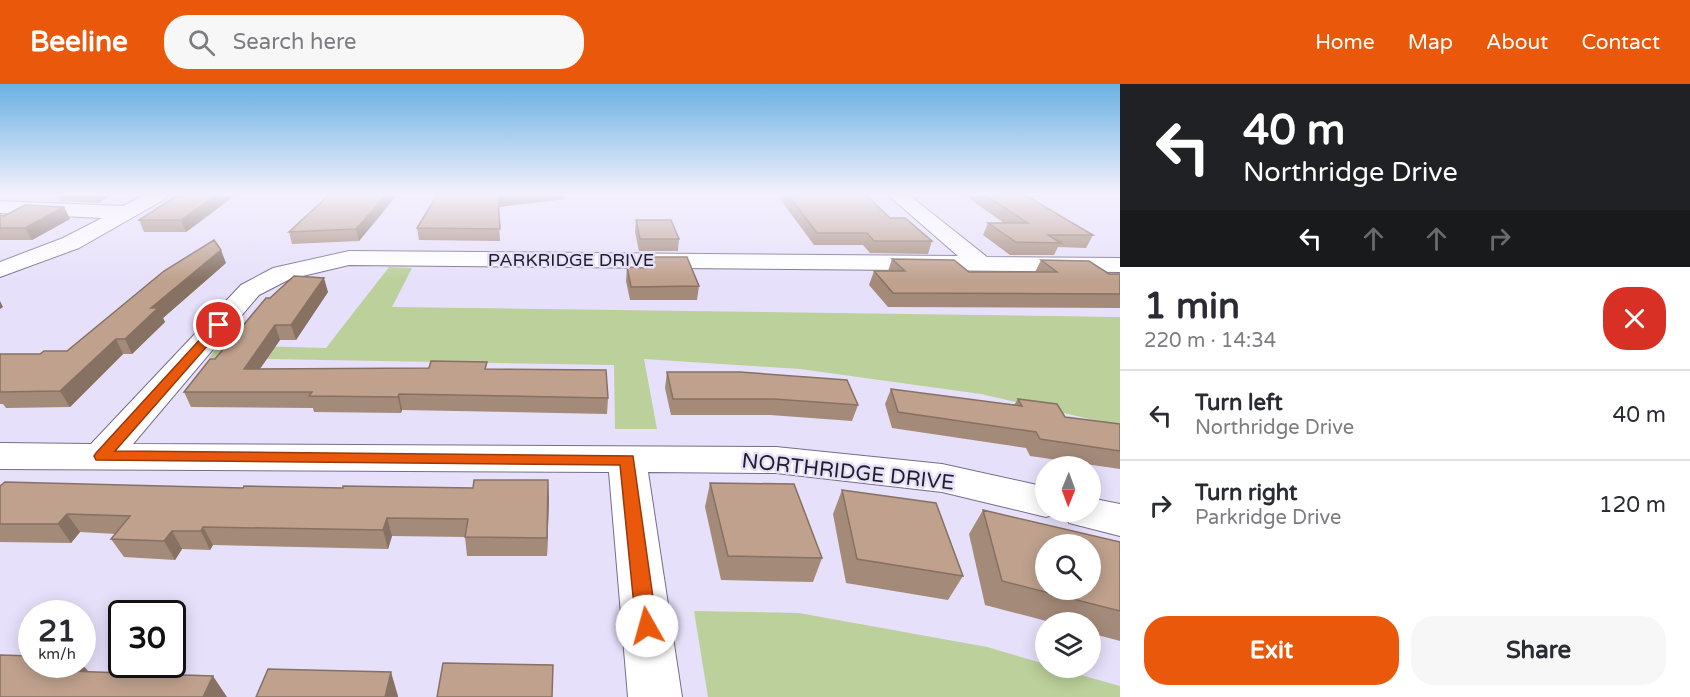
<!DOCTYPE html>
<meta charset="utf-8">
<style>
body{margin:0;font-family:"Varela Round",sans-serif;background:#f7f7f7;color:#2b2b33;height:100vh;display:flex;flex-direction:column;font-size:22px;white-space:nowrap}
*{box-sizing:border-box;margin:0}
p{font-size:20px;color:#7c7c81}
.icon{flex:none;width:33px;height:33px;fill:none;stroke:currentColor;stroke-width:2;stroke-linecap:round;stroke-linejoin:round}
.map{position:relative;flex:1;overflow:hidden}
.panel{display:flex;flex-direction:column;background:#fff;width:570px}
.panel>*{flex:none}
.banner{background:#202124;color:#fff;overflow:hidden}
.needle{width:39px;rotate:181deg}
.tools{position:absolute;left:1035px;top:372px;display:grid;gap:12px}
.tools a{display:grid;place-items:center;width:66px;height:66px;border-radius:50%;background:#fff;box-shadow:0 3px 15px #0003;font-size:30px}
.speed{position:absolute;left:18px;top:516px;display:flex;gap:12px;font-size:30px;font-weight:700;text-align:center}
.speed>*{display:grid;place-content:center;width:78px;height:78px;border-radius:50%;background:#fff;box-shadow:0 3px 15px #0003;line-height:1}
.speed small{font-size:15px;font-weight:400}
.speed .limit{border:3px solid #111;border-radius:9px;background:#fff;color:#111}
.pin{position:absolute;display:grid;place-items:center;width:51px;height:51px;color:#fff;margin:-26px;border:3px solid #fff;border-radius:50%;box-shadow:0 2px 6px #0007}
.me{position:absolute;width:66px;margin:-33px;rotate:353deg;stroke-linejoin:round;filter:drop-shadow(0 0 4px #0008)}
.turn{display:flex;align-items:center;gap:21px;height:126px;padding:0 24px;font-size:27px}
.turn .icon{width:78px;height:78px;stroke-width:2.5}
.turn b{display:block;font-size:42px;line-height:51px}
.lanes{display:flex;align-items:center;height:57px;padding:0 24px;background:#0003;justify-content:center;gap:30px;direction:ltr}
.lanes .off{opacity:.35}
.round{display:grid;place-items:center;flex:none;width:63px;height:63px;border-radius:24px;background:#f7f7f7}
.headline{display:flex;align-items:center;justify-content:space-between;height:102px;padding:0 24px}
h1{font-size:36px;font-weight:700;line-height:45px}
.button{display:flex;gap:12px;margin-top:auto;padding:12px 24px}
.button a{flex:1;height:69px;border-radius:24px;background:#ea580c;color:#fff;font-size:24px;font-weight:700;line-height:69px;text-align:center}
.button a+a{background:#f7f7f7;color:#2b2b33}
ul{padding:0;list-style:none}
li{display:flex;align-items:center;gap:18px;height:90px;padding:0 24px;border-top:2px solid #e1e1e2}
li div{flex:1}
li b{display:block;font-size:22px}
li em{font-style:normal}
header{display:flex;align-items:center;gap:36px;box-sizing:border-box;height:84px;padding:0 30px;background:#ea580c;color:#fff}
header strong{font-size:28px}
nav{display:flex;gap:33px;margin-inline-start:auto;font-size:21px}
.search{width:420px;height:54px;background:#f7f7f7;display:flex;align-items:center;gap:15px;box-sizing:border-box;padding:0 21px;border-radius:24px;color:#7c7c81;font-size:22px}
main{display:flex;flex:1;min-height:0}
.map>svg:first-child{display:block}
</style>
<header>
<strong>Beeline</strong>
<div class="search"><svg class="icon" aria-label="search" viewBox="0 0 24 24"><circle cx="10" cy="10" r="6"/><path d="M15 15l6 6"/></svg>Search here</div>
<nav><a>Home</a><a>Map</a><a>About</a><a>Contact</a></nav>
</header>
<main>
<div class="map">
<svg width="1120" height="613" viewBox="0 0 1120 613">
<rect width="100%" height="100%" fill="#e7e0fa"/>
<!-- green -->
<path fill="#bbd09a" d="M389,183L412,184L392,223L1120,233V342L981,310L800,285L644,275L657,345H615L614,281L209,274L219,261L326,264Z
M694,527L799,529L987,563L1045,580L1046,584H1056L1120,602V613H708Z"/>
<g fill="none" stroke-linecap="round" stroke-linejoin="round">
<!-- minor casing -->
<g stroke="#766d8a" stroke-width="2">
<path id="minor" d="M144,111H168L165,115L79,164L0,193V178L63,154L102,134L0,129V117L123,122Z
M888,111H909L987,173L1120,174V188L349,181L290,195L259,211L133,360L776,363L942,380L1046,403V428H1061L1046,433L942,408L776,389L648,388L682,613H628L609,388L0,385V359L91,360L241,201L273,184L349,167L958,172Z
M1090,414L1120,420V452L1069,439L1063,428H1090Z"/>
</g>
<!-- minor -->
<use href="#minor" fill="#fff" fill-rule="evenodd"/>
</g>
<!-- wall -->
<path fill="#a48a79" d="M58,111H112L98,119L61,117Z
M178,111H232L233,113L186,148H144L139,136Z
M397,111L359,157L292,160L289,148Z
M437,111L565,115L498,123L500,157L419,156L417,144Z
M781,111H866L890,134L932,157L928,170L870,169L863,161H814L780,115Z
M964,111H1025L1093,151L1086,164L1058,163L1054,171H1010L983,151L988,139H1004Z
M64,123L70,135L32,156H0V131L4,132Z
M636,136L679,155L678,167H639L635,148Z
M645,173L699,202L697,216H630L626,197L627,183L644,184Z
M892,175L969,188H1035L1041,176L1109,190H1120V224L888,223L869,201L874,187H888Z
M226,179L163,234L165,238L132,270H123L70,323L6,324L3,320H0V270H40L67,267Z
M328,208L296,256H280L260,285H487L608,314L607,330L402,326L401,329L314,328L313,324L191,323L184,308L215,275L270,214Z
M667,288L858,321L852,337L770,331H671L665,304Z
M891,305L1014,321L1018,315L1065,333L1120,340V385L1030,372L1026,364L892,344L885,320Z
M710,399L822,474L813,498L721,496L705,423Z
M0,402L549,414L547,472H467L465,453L392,452L388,465L213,461L210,466L182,465L175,476L124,473L111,455L116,450L80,448L71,459L0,458Z
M842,406L963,492L948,516L846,499L833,430Z
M983,426L1120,458V557L1090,549V538H1050L985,521L969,450Z"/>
<!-- shaded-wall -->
<path fill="#867163" d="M94,111H112L98,119Z
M216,111H232L233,113L186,148L181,136Z
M386,111H397L359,157L356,145Z
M510,111H565V115L498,123V112Z
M64,123L70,135L32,156L25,144Z
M221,166L226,179L163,234L165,238L132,270L125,255L151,224Z
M324,194L328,208L296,256L291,241Z
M0,217L3,223L0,225Z
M275,241L280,256L249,300L244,285Z
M116,255L123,270L70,323L60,307Z
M399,310L402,326L401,329L398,313Z
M548,396L549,414L547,472V454Z
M67,430L80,448L71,459L58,440Z
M387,434L392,452L388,465L383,446Z
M203,443L213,461L210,466L201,447Z
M172,447L182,465L175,476L164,457Z
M71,580H82L95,595L67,587Z
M391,588L398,612V613H385Z
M213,592L227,613H203Z"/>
<!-- building -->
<path fill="#bfa18d" stroke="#867163" stroke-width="1.5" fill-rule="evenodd" d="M178,111H216L181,136H139Z
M329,111H386L356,145L289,148Z
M437,111H510L498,112L500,145L417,144Z
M788,111H866L890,134H905L932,157H874L867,149H817Z
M985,111H1025L1093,151H1048L1061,159L1016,158L988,139H1028Z
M25,121L64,123L25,144H0V131L4,132Z
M636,136H671L679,155H640Z
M214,156L221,166L151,224H158L125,255H116L60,307L0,308V270H40L44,267H67L164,187Z
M645,173H687L699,202L631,203L627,183L647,184Z
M892,175L954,176L969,188H1057L1041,176L1089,177L1109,190H1120V210L893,209L874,187H905Z
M294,192L324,194L291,241H275L244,285L429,284L431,277L487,278L485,285L606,286L608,314L399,310L398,313L309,312L312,308H184L210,275H215L266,214H270Z
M667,288H740L847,296L858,321L774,315H673Z
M891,305L1022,322L1018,315L1057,320L1065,333L1120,340V367L1040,355L1036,348L898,328Z
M474,396H548L547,454L465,453L468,435L387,434L383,446L203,443L201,447H172L164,457L111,455L130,432L67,430L58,440H0V402L5,398L243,404L244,402L343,404V402L473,404Z
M710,399L794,400L822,474L728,472Z
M842,406L936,419L963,492L857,475Z
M983,426L1120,458V527L1002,497ZM1046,460H1090V506H1046Z
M0,571L32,572V580H71L67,587L213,592L203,613H0Z
M443,579L553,581L552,613H437Z
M268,585L391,588L385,613H256Z"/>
<!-- sky -->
<linearGradient id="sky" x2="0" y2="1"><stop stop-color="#6ab1e2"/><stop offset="0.56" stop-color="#f4f1fd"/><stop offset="1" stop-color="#f4f1fd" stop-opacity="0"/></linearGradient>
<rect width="1120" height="197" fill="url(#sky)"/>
<!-- route -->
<path fill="#ea580c" stroke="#983908" stroke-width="1.5" d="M219,238L223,239V244L115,367L633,372L657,542L654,548L647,551L639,548L636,542L620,381L96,376L94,372L96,369L215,239Z"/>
<g text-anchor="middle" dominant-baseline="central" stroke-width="5" stroke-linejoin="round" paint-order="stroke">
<!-- far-street labels -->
<g font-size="18" fill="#201c28" stroke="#e7e0fa">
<text x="571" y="176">PARKRIDGE DRIVE</text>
</g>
<!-- street labels -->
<g font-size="21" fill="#201c28" stroke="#e7e0fa">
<text transform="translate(848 388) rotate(6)">NORTHRIDGE DRIVE</text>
</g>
</g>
</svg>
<div class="tools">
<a><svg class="needle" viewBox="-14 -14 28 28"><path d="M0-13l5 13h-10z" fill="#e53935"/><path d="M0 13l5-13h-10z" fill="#7c7c81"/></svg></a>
<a><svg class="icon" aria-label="search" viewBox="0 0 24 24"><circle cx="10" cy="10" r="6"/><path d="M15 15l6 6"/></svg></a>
<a><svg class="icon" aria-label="layers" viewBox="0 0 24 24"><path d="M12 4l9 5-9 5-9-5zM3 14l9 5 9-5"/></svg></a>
</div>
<div class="speed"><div>21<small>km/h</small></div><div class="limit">30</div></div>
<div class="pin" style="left:219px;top:241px;background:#d93025"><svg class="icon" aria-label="arrive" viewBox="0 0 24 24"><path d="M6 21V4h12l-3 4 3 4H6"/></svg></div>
<svg class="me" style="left:647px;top:542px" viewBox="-20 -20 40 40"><circle r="19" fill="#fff"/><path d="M0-13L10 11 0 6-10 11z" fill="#ea580c"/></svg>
</div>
<section class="panel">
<div class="banner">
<div class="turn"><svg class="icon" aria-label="left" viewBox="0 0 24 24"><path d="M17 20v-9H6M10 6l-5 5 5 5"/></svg><div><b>40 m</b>Northridge Drive</div></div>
<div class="lanes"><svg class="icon" aria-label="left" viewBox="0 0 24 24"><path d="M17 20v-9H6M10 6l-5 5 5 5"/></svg><svg class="icon off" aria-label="ahead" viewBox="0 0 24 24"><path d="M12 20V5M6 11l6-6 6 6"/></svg><svg class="icon off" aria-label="ahead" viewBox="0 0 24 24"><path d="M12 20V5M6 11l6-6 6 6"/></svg><svg class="icon off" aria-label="right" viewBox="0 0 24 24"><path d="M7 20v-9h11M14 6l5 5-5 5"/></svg></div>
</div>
<div class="headline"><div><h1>1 min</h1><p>220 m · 14:34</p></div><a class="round" style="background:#d93025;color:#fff"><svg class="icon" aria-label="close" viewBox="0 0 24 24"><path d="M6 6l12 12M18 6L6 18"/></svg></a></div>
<ul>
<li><svg class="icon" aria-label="left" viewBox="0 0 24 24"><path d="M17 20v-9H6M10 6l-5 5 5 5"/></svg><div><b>Turn left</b><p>Northridge Drive</p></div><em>40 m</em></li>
<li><svg class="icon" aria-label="right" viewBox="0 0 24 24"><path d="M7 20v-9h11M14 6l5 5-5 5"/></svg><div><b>Turn right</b><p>Parkridge Drive</p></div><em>120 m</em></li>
</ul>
<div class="button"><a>Exit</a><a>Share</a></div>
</section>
</main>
